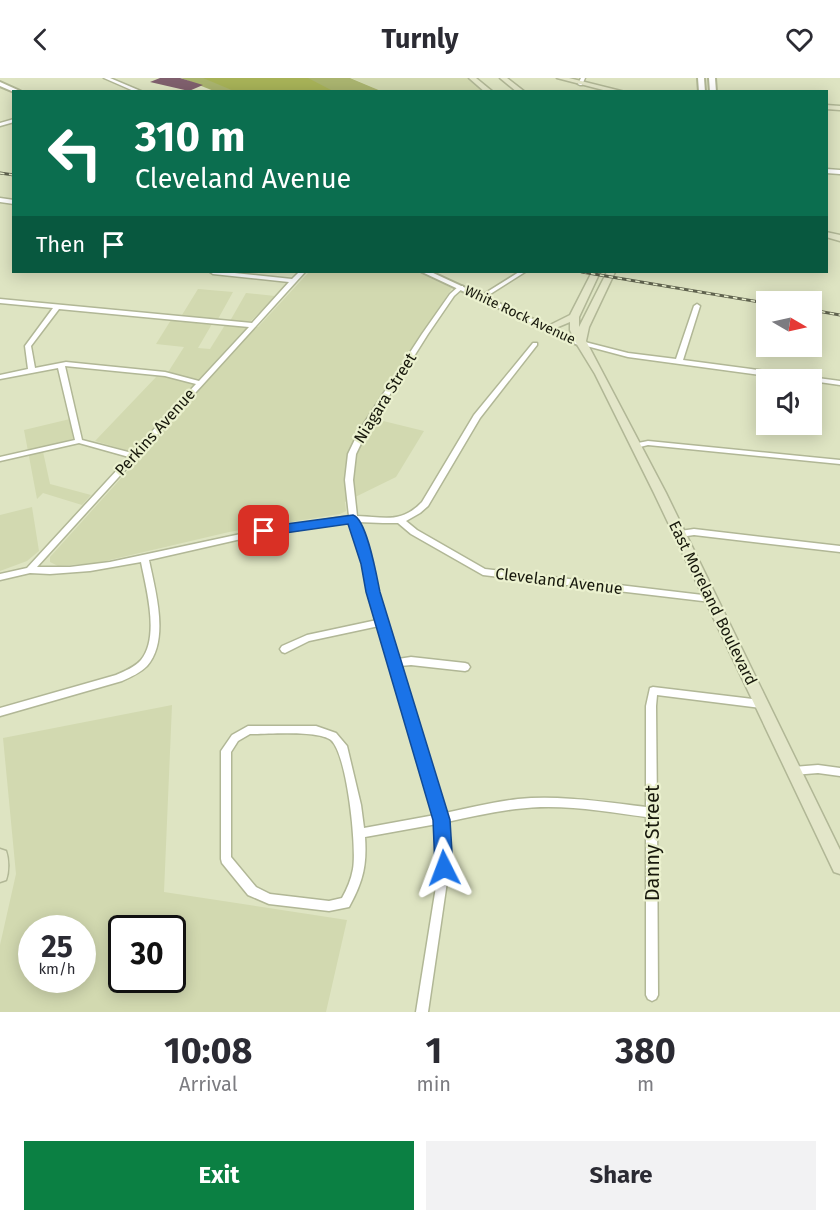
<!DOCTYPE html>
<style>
body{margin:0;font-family:"Fira Sans",sans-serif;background:#f2f2f3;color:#2b2b33;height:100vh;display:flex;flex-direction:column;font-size:22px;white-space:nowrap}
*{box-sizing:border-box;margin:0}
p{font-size:20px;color:#7c7c81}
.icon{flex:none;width:33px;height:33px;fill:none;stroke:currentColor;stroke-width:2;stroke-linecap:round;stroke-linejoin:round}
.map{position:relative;height:934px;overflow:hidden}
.side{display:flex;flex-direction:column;background:#fff;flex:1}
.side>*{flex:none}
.top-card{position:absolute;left:12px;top:12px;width:816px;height:183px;border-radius:0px;box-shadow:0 3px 15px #0003;background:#0b6e4f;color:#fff;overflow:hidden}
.needle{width:39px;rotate:99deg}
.tools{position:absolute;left:756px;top:213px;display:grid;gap:12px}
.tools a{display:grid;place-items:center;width:66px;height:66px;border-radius:0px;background:#fff;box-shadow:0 3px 15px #0003;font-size:30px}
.speed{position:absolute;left:18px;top:837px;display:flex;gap:12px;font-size:30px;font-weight:700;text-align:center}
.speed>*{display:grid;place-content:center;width:78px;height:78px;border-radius:50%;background:#fff;box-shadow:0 3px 15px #0003;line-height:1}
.speed small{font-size:15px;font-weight:400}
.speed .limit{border:3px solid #111;border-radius:9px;background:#fff;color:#111}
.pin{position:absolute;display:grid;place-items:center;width:51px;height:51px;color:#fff;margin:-26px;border-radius:12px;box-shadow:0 3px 9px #0006}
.me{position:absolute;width:66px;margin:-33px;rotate:357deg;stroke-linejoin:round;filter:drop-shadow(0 0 4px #0008)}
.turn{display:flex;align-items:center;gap:21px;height:126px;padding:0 24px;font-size:27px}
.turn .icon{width:78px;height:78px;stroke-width:2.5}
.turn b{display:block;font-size:42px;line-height:51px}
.then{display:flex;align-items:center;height:57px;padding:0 24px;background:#0003;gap:12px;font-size:22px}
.eta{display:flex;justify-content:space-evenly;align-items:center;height:102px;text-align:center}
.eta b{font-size:36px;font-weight:700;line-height:42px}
.cta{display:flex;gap:12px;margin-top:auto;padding:12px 24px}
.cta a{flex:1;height:69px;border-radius:0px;background:#0b8043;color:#fff;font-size:24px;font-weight:700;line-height:69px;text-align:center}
.cta a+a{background:#f2f2f3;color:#2b2b33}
header{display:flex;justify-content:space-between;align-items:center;height:78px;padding:0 24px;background:#fff;font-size:27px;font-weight:700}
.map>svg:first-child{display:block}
</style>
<header><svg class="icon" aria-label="back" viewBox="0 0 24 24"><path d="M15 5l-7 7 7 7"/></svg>Turnly<svg class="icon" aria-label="heart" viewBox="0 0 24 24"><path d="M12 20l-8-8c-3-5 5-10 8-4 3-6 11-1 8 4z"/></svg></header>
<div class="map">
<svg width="840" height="934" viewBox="0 0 840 934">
<rect width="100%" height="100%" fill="#dee4c2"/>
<!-- built -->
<path fill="#d2d9b0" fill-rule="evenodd" d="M351,0H469L486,13H381Z
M309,194H417L452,210L367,339L424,353L396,399L345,424L346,433L340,436L229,454L97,485L58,488L50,484V479L142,377L95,363L157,298L165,299L184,269L156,266L171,242L212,246L198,270L210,271L225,247L258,249Z
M198,211L233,214L218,241L182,237Z
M246,215L275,218L251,243H230Z
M70,341L73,361L42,369L50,406L91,417L82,427L43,415L37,421L24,352Z
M32,429L39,473L27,483L0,493V437Z
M172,627L164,814L347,842L326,934H0V867L16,796L3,660ZM32,850H82V902H32ZM122,850H172V902H122Z"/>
<!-- green -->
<path fill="#abb570" d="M181,0H350L381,13H214Z"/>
<!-- water -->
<path fill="#a8b358" d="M203,0H308L333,13H234Z"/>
<!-- building -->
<path fill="#80606e" d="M160,0H180L203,7L189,13L150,4Z"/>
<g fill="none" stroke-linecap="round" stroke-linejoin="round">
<!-- minor casing -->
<g stroke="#b1b796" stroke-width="3">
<path id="minor" d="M104,0H110L143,14H136Z
M581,0H585L582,7H580L578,6Z
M14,41V44L0,48V45Z
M826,91L840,92V96L826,95Z
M0,120L14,122V126L0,124Z
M210,194H225L292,201L299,194H305L37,489H70L110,484L250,454L349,438L345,402L348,376L359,353L422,256L450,216L459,208H463V210L454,218L428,256L367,353L356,376L353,402L357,438C384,439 401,446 422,424L474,337L533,265H537V267L480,340L428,428L420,435L406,443L417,452L485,491L711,518L714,519L715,521L714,523L711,524L483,497L411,456L398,445H383L358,444L372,486L377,514L398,581L411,579L465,585L468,586L470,589L468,592L465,593L411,587L400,588L445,735C469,730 493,724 518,721C560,717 604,724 646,729V628L650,610L653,609L761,622L764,623L766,626L764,629L761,630L657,617L656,628L657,732L658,735L657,738L658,917L656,921L652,923L648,921L646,917V739C604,733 559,725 516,731C493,734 470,739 447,744L449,790L428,934H416L439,790L437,746L365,759C367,787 363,804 349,829L329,833L269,826L248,817L222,785L221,781V673L232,657L248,648H316L336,655L347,668L361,727L364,750L435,737L379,548L309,563L285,575L282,574L280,571L282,568L307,557L377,542L369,514L364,486L350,444L250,459L149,482C155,512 170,562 147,588C140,595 131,599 122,603L0,638V630L116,597C125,593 135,589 141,582C160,559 146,510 141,484L90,493L50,496L30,495L0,502V496L27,490L129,379L79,365L0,383V379L75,362L58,290L0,301V297L28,291L25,268L53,230L0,225V221L252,245L289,204L213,196ZM59,231L249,249L199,303L165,294L66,284L35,290L31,268ZM65,288L165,298L196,306L132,375L82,362ZM250,656C267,656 318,652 331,662C347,676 357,769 353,791C351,802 347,811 342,820L329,823L270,816L256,809L231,779V674L238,663Z
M519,194H525L484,220L482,221L479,219Z
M697,226L700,228L683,282L840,303V307L812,303V302H798L628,279L579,266L578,265L581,263L628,275L676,281L694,228Z
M648,363L840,382V386L648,367L636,370L632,368L633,366Z
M694,451L840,468V474L694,457L680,459L676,456L680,453Z
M818,687L840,690V698L818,695L793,697L789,696L788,693L789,690L793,689Z"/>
</g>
<!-- tertiary casing -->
<g stroke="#b1b796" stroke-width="4">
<path id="tertiary" d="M698,0H704L705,14H699Z
M709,0H715L716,14H710Z
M0,4L20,13L21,14H14L0,8Z
M422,194H431L585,265L581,268L578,267Z"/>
</g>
<!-- secondary casing -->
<g stroke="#b1b796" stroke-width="3">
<path id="secondary" d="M469,0H476L493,14H485Z
M500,0H507L525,14H517Z
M557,0H569L625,14H611Z
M826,27L840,28V32L826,31Z
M826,154L840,157V163L826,159Z
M592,194H600L579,239V249L607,194H615L589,249L586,263L666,415L840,772V796L834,794L654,415L595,296L576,265L570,252V244L551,252L546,249L570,237Z
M0,771L6,773C9,781 9,794 6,802L0,804Z"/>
</g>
<!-- minor -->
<use href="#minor" fill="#fff" fill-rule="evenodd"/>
<!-- tertiary -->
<use href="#tertiary" fill="#fff" fill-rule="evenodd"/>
<!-- secondary -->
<use href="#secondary" fill="#e3e6c9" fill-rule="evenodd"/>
<!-- rail casing -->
<g stroke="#60634f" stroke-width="3">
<path id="rail" d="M0,95L14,97
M582,194L766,225
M812,232L840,237"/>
</g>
<!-- rail -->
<use href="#rail" stroke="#ebf1cf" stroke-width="1.5" stroke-dasharray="4.5" stroke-linecap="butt"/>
</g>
<!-- route -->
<path fill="#1a73e8" stroke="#114b97" stroke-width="1.5" d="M353,437C367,441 377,500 380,514L450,742L453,790L450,796L444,799L438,796L435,790L433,742L366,514L361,486L348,446L264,458L258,453L264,449Z"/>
<g text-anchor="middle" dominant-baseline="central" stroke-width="4.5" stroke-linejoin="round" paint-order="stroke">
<!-- far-street labels -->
<g font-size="14" fill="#17180c" stroke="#ebf1cf">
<text transform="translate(520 237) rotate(25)">White Rock Avenue</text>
</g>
<!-- street labels -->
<g font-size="16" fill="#17180c" stroke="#ebf1cf">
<text transform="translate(385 320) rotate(-58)">Niagara Street</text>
<text transform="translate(155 354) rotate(-48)">Perkins Avenue</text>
<text transform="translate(559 503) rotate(7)">Cleveland Avenue</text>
<text transform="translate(713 525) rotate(64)">East Moreland Boulevard</text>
</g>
<!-- near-street labels -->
<g font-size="20" fill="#17180c" stroke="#ebf1cf">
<text transform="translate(652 765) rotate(-90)">Danny Street</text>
</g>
</g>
</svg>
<div class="tools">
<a><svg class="needle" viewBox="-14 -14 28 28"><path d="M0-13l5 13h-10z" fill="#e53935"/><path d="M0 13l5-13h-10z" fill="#7c7c81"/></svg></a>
<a><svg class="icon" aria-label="sound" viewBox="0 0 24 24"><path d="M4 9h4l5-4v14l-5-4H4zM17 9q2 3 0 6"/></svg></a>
</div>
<div class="speed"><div>25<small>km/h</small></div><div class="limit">30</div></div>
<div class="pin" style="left:264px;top:453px;background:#d93025"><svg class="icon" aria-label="arrive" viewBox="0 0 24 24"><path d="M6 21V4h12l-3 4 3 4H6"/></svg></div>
<svg class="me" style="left:444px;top:790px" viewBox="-20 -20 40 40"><path d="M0-17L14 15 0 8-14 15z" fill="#1a73e8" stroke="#fff" stroke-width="4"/></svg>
<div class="top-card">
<div class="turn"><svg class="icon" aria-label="left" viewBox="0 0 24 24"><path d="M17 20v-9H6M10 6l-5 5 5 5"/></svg><div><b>310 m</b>Cleveland Avenue</div></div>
<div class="then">Then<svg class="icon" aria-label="arrive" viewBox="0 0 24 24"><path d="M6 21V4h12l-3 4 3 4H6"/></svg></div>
</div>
</div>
<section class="side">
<div class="eta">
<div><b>10:08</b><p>Arrival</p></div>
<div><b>1</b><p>min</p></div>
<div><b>380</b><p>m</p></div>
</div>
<div class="cta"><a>Exit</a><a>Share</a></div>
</section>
